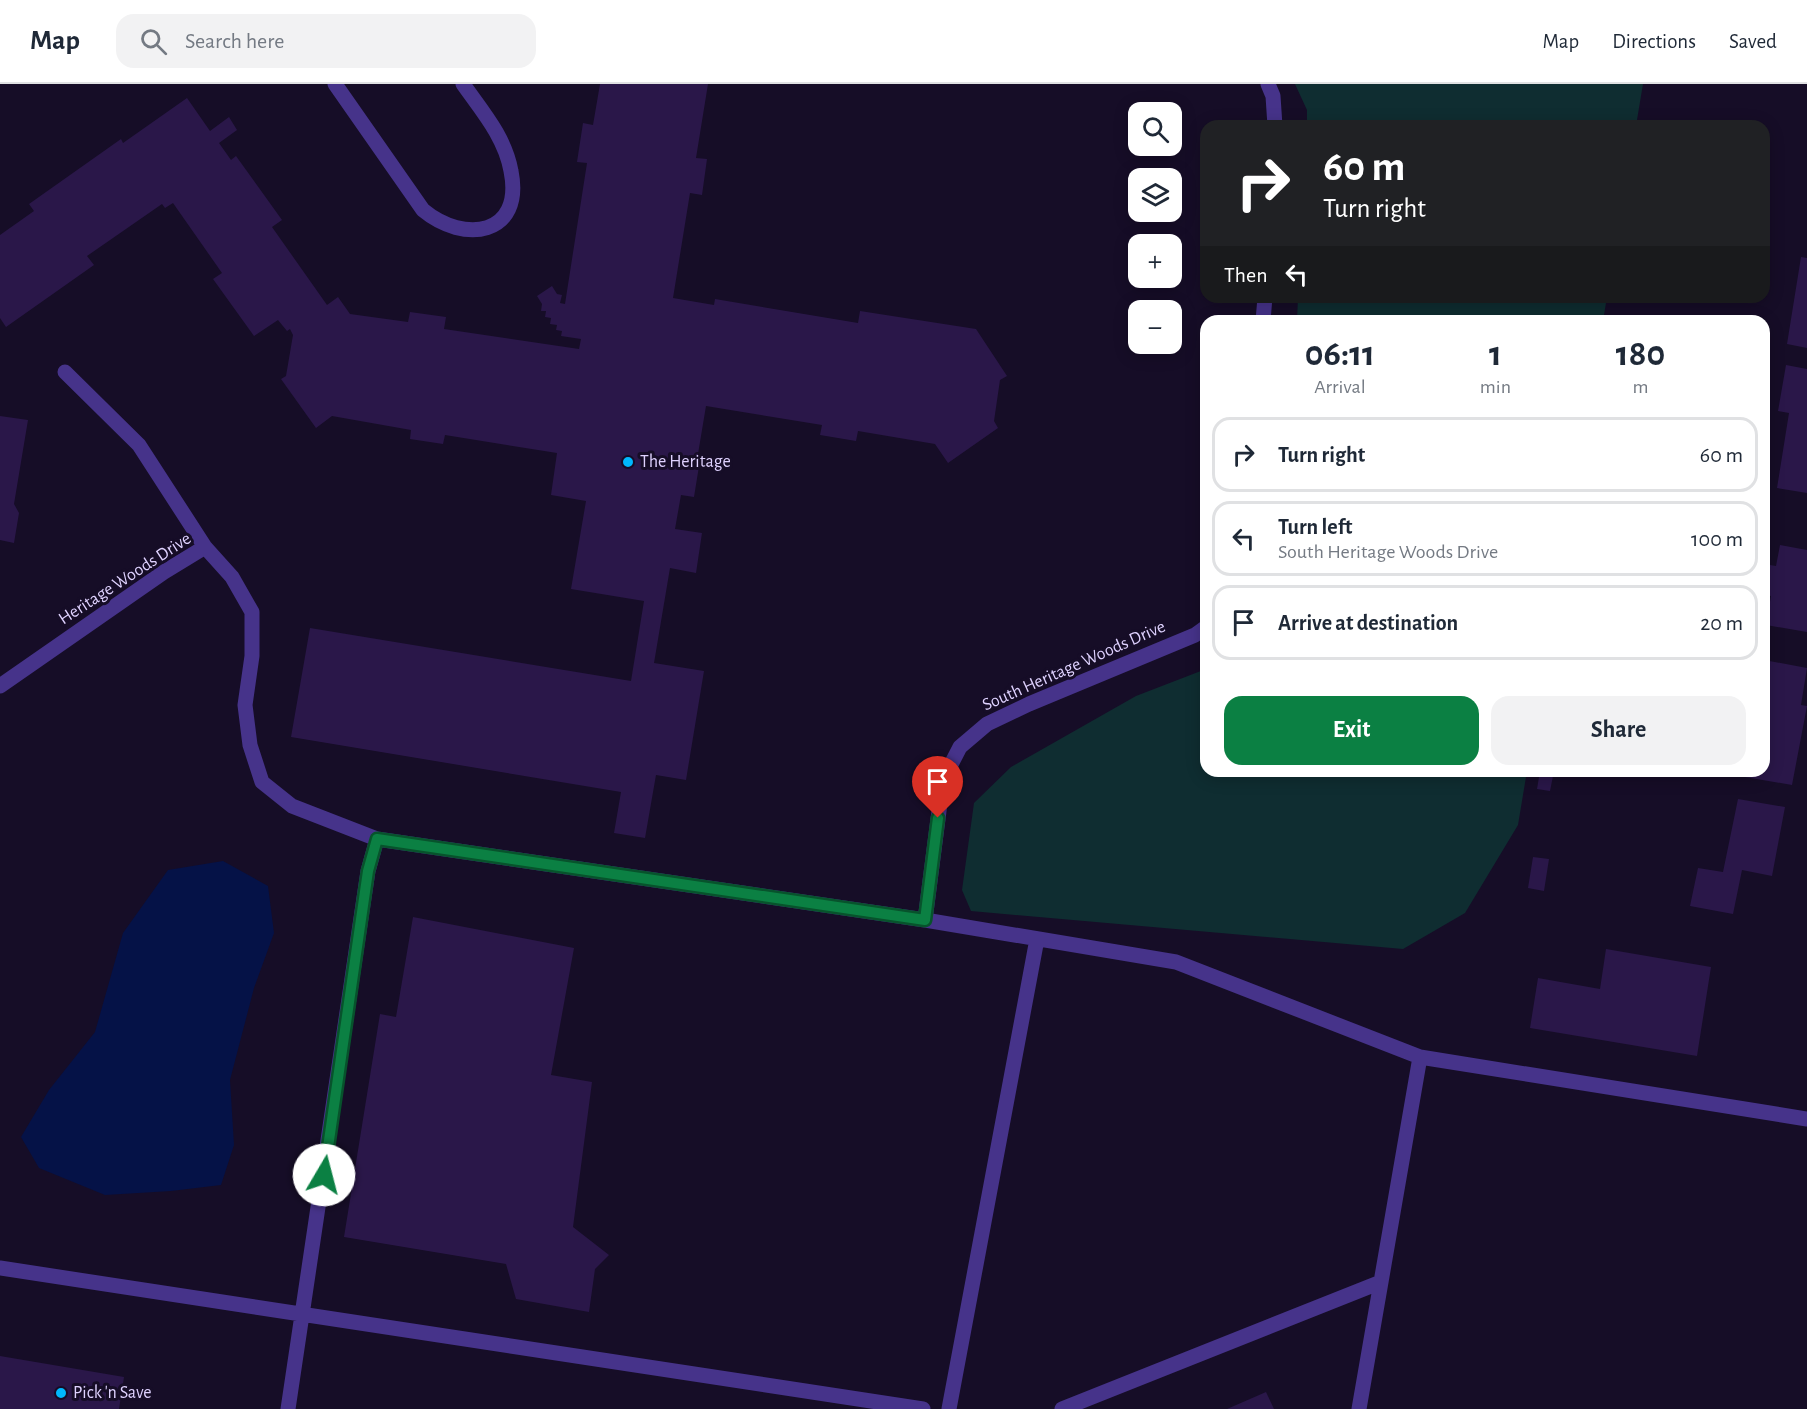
<!DOCTYPE html>
<meta charset="utf-8">
<style>
body{margin:0;font-family:"Alegreya Sans",sans-serif;background:#f2f2f3;color:#1f2937;height:100vh;display:flex;flex-direction:column;font-size:22px;white-space:nowrap}
*{box-sizing:border-box;margin:0}
p{font-size:20px;color:#747a83}
.icon{flex:none;width:33px;height:33px;fill:none;stroke:currentColor;stroke-width:2;stroke-linecap:round;stroke-linejoin:round}
.map{position:relative;flex:1;overflow:hidden}
.side{position:absolute;left:1200px;top:231px;width:570px;height:462px;display:flex;flex-direction:column;background:#fff;border-radius:18px;box-shadow:0 3px 15px #0003}
.side>*{flex:none}
.banner{position:absolute;left:1200px;top:36px;width:570px;height:183px;border-radius:18px;box-shadow:0 3px 15px #0003;background:#202124;color:#fff;overflow:hidden}
.controls{position:absolute;left:1128px;top:18px;display:grid;gap:12px}
.controls a{display:grid;place-items:center;width:54px;height:54px;border-radius:12px;background:#fff;box-shadow:0 3px 15px #0003;font-size:30px}
.pin{position:absolute;display:grid;place-items:center;width:51px;height:51px;color:#fff;margin:-62px -26px;border-radius:50% 50% 50% 0;rotate:-45deg;box-shadow:0 0 6px #0007}
.pin .icon{rotate:45deg}
.me{position:absolute;width:66px;margin:-33px;rotate:8deg;stroke-linejoin:round;filter:drop-shadow(0 0 4px #0008)}
.turn{display:flex;align-items:center;gap:21px;height:126px;padding:0 24px;font-size:27px}
.turn .icon{width:78px;height:78px;stroke-width:2.5}
.turn b{display:block;font-size:42px;line-height:51px}
.then{display:flex;align-items:center;height:57px;padding:0 24px;background:#0003;gap:12px;font-size:22px}
.eta{display:flex;justify-content:space-evenly;align-items:center;height:102px;text-align:center}
.eta b{font-size:36px;font-weight:700;line-height:42px}
.action{display:flex;gap:12px;margin-top:auto;padding:12px 24px}
.action a{flex:1;height:69px;border-radius:18px;background:#0b8043;color:#fff;font-size:24px;font-weight:700;line-height:69px;text-align:center}
.action a+a{background:#f2f2f3;color:#1f2937}
ul{padding:0;list-style:none}
li{display:flex;align-items:center;gap:18px;height:75px;margin:0 12px 9px;padding:0 12px;border:3px solid #e0e1e3;border-radius:18px}
li div{flex:1}
li b{display:block;font-size:22px}
li em{font-style:normal}
header{display:flex;align-items:center;gap:36px;box-sizing:border-box;height:84px;padding:0 30px;background:#fff;border-bottom:2px solid #e0e1e3}
header strong{font-size:28px}
nav{display:flex;gap:33px;margin-inline-start:auto;font-size:21px}
.search{width:420px;height:54px;background:#f2f2f3;display:flex;align-items:center;gap:15px;box-sizing:border-box;padding:0 21px;border-radius:18px;color:#747a83;font-size:22px}
.map>svg:first-child{display:block}
</style>
<header>
<strong>Map</strong>
<div class="search"><svg class="icon" aria-label="search" viewBox="0 0 24 24"><circle cx="10" cy="10" r="6"/><path d="M15 15l6 6"/></svg>Search here</div>
<nav><a>Map</a><a>Directions</a><a>Saved</a></nav>
</header>
<div class="map">
<svg width="1807" height="1325" viewBox="0 0 1807 1325">
<rect width="100%" height="100%" fill="#160d27"/>
<!-- green -->
<path fill="#0f2d31" d="M1295,0H1643L1636,42H1307V26Z
M1298,213H1607L1603,237H1297Z
M1206,585V687H1527L1518,741L1465,829L1403,865L971,827L962,806L974,719L1011,683L1136,612Z"/>
<!-- water -->
<path fill="#051247" d="M223,777L268,802L274,849L254,904L230,996L234,1061L221,1101L171,1107L105,1111L39,1084L21,1053L49,1006L95,948L123,849L168,786Z"/>
<!-- building -->
<path fill="#2a1749" d="M600,0H708L696,74L707,75L702,111L690,109L673,214L714,221L715,215L858,239L860,227L976,245L1007,292L1000,296L994,337L998,344L948,379L935,360L858,347L856,357L820,351L822,341L706,322L697,376H700L694,413L681,411L675,445L702,449L696,489L670,484L654,579L704,587L686,696L656,691L645,754L614,749L621,708L291,653L310,544L631,597L644,517L571,505L586,417L551,411L557,369L445,351L443,360L410,355L411,346L332,332L316,344L281,295L286,292L293,251L290,245L287,247L278,236L254,252L213,195L222,189L173,119L165,124L162,120L87,172L94,181L6,243L0,234V151L34,127L29,120L121,55L123,59L187,14L210,47L229,33L237,46L219,59L231,76L236,72L282,136L272,143L327,221L338,213L350,230L408,238L410,228L446,233L444,245L579,265L581,255L561,252L562,247L556,246L557,241L550,240L551,234L545,233L546,227H541L542,220L537,212L552,202L557,210L562,211L560,219L565,220L587,79L577,78L583,39L593,41Z
M1801,173L1807,174V264L1787,260Z
M1786,281L1807,285V409L1777,404L1789,329L1778,327Z
M0,332L28,336L14,420L19,429L14,459L0,456Z
M1780,461L1807,466V548L1766,541L1771,512L1764,511V480L1776,482Z
M1764,576L1807,584L1801,621L1807,622L1792,701L1739,692L1740,687H1764Z
M1540,687H1554L1550,707L1537,705Z
M1738,715L1785,723L1772,792L1742,786L1733,830L1690,822L1698,784L1723,788Z
M1533,773L1549,775L1544,807L1528,804Z
M413,833L574,864L551,991L592,998L573,1143L609,1171L595,1185L589,1228L516,1215L506,1180L344,1153L380,930L396,933Z
M1606,865L1711,883L1697,972L1530,944L1538,894L1600,905Z
M0,1272L124,1293L119,1325H0Z
M1266,1308L1274,1325H1227Z"/>
<g fill="none" stroke-linecap="round" stroke-linejoin="round">
<!-- lane -->
<path stroke="#46338a" stroke-width="15" d="M335,0L423,126C464,160 524,152 511,87C505,53 482,27 463,0
M1268,0L1273,12L1275,42
M1263,237L1265,213
M65,288L139,361L205,463
M0,602L164,488L205,463L232,493L252,528V572L245,621L250,661L262,698L292,722L377,755L925,836L1176,878L1420,973L1807,1035
M925,836L943,696L960,663L987,640L1029,620L1195,551L1206,543
M0,1184L923,1325
M288,1325L368,787L377,755
M949,1325L1037,855
M1062,1325L1381,1198
M1359,1325L1420,973"/>
</g>
<g fill="none" stroke-linecap="round" stroke-linejoin="round">
<!-- route casing -->
<g stroke="#07532c" stroke-width="15">
<path id="route" d="M324,1091L368,787L377,755L925,836L938,734"/>
</g>
<!-- route -->
<use href="#route" stroke="#0b8043" stroke-width="10"/>
</g>
<!-- markers -->
<g fill="#00b8fd" stroke="#160d27" stroke-width="2">
<circle cx="628" cy="378" r="6"/>
<circle cx="61" cy="1309" r="6"/>
</g>
<g text-anchor="middle" dominant-baseline="central" stroke-width="6" stroke-linejoin="round" paint-order="stroke">
<!-- poi labels -->
<g font-size="18" fill="#dfd2ff" stroke="#160d27" text-anchor="start">
<text x="640" y="378">The Heritage</text>
<text x="73" y="1309">Pick 'n Save</text>
</g>
<!-- street labels -->
<g font-size="18" fill="#dfd2ff" stroke="#160d27">
<text transform="translate(125 495) rotate(-33)">Heritage Woods Drive</text>
<text transform="translate(1074 582) rotate(-24)">South Heritage Woods Drive</text>
</g>
</g>
</svg>
<div class="controls">
<a><svg class="icon" aria-label="search" viewBox="0 0 24 24"><circle cx="10" cy="10" r="6"/><path d="M15 15l6 6"/></svg></a>
<a><svg class="icon" aria-label="layers" viewBox="0 0 24 24"><path d="M12 4l9 5-9 5-9-5zM3 14l9 5 9-5"/></svg></a>
<a>+</a>
<a>−</a>
</div>
<div class="pin" style="left:938px;top:734px;background:#d93025"><svg class="icon" aria-label="arrive" viewBox="0 0 24 24"><path d="M6 21V4h12l-3 4 3 4H6"/></svg></div>
<svg class="me" style="left:324px;top:1091px" viewBox="-20 -20 40 40"><circle r="19" fill="#fff"/><path d="M0-13L10 11 0 6-10 11z" fill="#0b8043"/></svg>
<div class="banner">
<div class="turn"><svg class="icon" aria-label="right" viewBox="0 0 24 24"><path d="M7 20v-9h11M14 6l5 5-5 5"/></svg><div><b>60 m</b>Turn right</div></div>
<div class="then">Then<svg class="icon" aria-label="left" viewBox="0 0 24 24"><path d="M17 20v-9H6M10 6l-5 5 5 5"/></svg></div>
</div>
<section class="side">
<div class="eta">
<div><b>06:11</b><p>Arrival</p></div>
<div><b>1</b><p>min</p></div>
<div><b>180</b><p>m</p></div>
</div>
<ul>
<li><svg class="icon" aria-label="right" viewBox="0 0 24 24"><path d="M7 20v-9h11M14 6l5 5-5 5"/></svg><div><b>Turn right</b></div><em>60 m</em></li>
<li><svg class="icon" aria-label="left" viewBox="0 0 24 24"><path d="M17 20v-9H6M10 6l-5 5 5 5"/></svg><div><b>Turn left</b><p>South Heritage Woods Drive</p></div><em>100 m</em></li>
<li><svg class="icon" aria-label="arrive" viewBox="0 0 24 24"><path d="M6 21V4h12l-3 4 3 4H6"/></svg><div><b>Arrive at destination</b></div><em>20 m</em></li>
</ul>
<div class="action"><a>Exit</a><a>Share</a></div>
</section>
</div>
